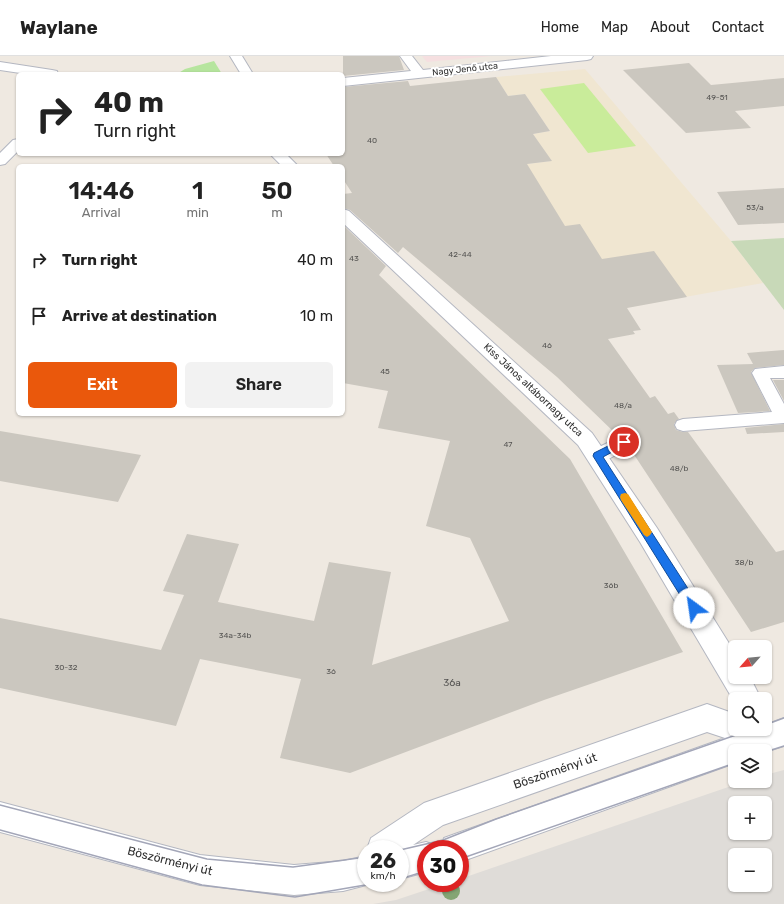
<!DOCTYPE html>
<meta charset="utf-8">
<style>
body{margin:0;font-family:Rubik,sans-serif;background:#f2f2f2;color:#222;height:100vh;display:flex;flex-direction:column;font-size:15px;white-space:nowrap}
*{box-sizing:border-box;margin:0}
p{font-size:13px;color:#767676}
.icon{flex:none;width:22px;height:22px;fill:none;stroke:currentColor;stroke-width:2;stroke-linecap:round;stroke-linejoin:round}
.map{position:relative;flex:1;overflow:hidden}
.panel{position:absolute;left:16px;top:108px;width:329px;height:252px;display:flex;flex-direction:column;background:#fff;border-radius:6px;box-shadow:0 1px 3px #0004}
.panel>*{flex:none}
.banner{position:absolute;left:16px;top:16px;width:329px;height:84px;border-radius:6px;box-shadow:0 1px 3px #0004;background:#fff;color:#222;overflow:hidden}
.needle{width:26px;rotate:243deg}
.fabs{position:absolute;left:728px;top:584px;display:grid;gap:8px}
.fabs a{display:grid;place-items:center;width:44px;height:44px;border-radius:6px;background:#fff;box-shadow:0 1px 3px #0004;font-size:20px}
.speed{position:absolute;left:357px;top:784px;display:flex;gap:8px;font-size:20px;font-weight:700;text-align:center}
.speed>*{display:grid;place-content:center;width:52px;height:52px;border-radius:50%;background:#fff;box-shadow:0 1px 3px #0004;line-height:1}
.speed small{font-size:10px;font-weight:400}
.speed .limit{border:6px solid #d22;background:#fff;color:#111}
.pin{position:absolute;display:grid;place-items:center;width:34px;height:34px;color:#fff;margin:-17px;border:2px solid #fff;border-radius:50%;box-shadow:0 1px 4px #0007}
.me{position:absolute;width:44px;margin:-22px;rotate:329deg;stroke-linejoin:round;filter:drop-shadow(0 0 3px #0008)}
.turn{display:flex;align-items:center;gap:14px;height:84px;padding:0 12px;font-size:18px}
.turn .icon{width:52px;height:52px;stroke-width:2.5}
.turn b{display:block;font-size:28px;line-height:34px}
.eta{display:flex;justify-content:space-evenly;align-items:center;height:68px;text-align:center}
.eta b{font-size:24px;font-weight:600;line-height:28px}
.primary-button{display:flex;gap:8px;margin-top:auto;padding:8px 12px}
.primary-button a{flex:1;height:46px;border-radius:6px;background:#ea580c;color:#fff;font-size:16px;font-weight:600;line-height:46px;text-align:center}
.primary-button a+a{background:#f2f2f2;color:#222}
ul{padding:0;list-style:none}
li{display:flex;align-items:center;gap:12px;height:56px;padding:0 12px}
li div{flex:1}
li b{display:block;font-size:15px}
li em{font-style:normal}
header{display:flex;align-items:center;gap:24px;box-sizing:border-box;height:56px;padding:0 20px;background:#fff;border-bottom:1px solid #e0e0e0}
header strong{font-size:19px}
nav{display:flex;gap:22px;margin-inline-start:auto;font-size:14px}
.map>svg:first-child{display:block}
</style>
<header>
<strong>Waylane</strong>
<nav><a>Home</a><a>Map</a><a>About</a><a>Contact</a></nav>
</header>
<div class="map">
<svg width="784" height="848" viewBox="0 0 784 848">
<rect width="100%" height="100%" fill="#efe9e1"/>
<!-- education -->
<path fill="#f0e6d1" d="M585,13L731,185L763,227L501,274L353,137L379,127L551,105L533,78L550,75L525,38L508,40L496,21Z"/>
<!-- medical -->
<path fill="#f5dfe0" d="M422,0H492L427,6Z"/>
<!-- green -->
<path fill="#b6e59e" d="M214,5L222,18H177L185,13Z"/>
<!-- cemetery -->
<path fill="#c8d9b8" d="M784,182V254L731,185Z"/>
<!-- pitch -->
<path fill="#c9ec9a" d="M584,27L636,90L588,97L540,33Z"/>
<!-- plaza -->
<path fill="#dfdcd8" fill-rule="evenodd" d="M784,714V848H373L396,844L447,827H460V823L740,727L746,725H765V719ZM735,747H765V777H735ZM735,799H765V829H735Z"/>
<!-- building -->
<path fill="#cbc7bf" d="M343,0H399L404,14L343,20Z
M689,7L711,29L784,22V50L735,55L751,72L686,77L623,14Z
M496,21L508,40L525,38L550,75L533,78L552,105L527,108L565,170L580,168L602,203L654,195L687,241L627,252L641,274L633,275L635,278L608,283L650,342L655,340L668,358L674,356L679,363L674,368L676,374L683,376H688L776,496L784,494V566L751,576L629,391L633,387L631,380L624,378L618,380L557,321L403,191L398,197L350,154L343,152V138L352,137L343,123V110H334L326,98H343V31L408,25L410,30Z
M784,132V167L738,169L717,136Z
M343,169L386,210L379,219L570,403L683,596L544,644L350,717L280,702L301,623L200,603L176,670L0,632V562L161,594L184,539L163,535L187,478L239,488L218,546L314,565L329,506L391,516L372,609L509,565L470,482L426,470L450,385L378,372L388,335L343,327Z
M784,294V309L755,312L751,316L770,355L738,357L717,309L753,308L747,297Z
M773,324H784V345Z
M784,368V376L747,378L745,372Z
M0,375L141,399L118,446L0,425Z"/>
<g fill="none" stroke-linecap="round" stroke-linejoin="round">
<!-- service casing -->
<g stroke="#b4b7c1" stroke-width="2">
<path id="service" d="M784,310V322H770L784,348V367L683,375L677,373L675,369L677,365L683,363L772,356L752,317L755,313Z
M624,379L630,381L632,386C629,392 604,407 597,407C597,407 592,405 591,405L589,400L591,395Z"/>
</g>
<!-- minor casing -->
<g stroke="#b4b7c1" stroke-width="2">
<path id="minor" d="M230,0H242L253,18H241Z
M400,0H412L423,14L551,0H593L591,3L587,4L343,30V22L411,15Z
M0,6L52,14L57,15L58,18H27L0,14Z
M18,83V95L5,108L0,109V97L13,84Z
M270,98H286L298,110H282Z
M343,153L349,155L592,377L657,472L735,597V621H750L761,643H735V647L640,486L578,389L343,167Z"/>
</g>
<!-- tertiary casing -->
<g stroke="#b4b7c1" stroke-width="2">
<path id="tertiary" d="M707,648L735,658V673H748V674L765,673V669L784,662V690L765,696V695H735V707L460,806V793H440L444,782L455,778L725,682L707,676L443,769L413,789L426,786L437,790L438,793H426V816L400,823V793H367L371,782L424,747Z
M0,746L200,799L294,809L343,805L366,800V827H374L343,835L294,839L200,829L0,776Z"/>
</g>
<!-- service -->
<use href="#service" fill="#fff" fill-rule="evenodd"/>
<!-- minor -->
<use href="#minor" fill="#fff" fill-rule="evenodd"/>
<!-- tertiary -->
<use href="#tertiary" fill="#fff" fill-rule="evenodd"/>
<!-- tram -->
<path stroke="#a3a6b8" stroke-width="1.5" d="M765,669L784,662
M765,696L784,690
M0,749L207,803L293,811L366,801
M0,774L202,829L295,841L377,827
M400,794L443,784L496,763L753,673
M460,803L735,707
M400,823L426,815"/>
</g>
<!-- trees -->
<circle fill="#84a574" cx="451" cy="835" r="9"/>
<!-- route -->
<path fill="#1a73e8" stroke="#114b97" d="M624,382L627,383L628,386L627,388L603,401L698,548L699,552L698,555L694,557L690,555L593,400L594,397Z"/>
<!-- slow -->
<path fill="#f59e0b" d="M625,437L628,438L650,473L652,476L650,479L647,481L644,479L621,444L620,441L621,438Z"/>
<g text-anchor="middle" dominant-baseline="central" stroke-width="4" stroke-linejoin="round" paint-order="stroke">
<!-- number labels -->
<g font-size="8" fill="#555452">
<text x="717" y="41">49-51</text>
<text x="372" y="84">40</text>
<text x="755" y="151">53/a</text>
<text x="460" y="198">42-44</text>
<text x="354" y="202">43</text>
<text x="547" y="289">46</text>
<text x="385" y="315">45</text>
<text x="623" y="349">48/a</text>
<text x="508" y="388">47</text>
<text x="679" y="412">48/b</text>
<text x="744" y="506">38/b</text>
<text x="611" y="529">36b</text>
<text x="235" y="579">34a-34b</text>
<text x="66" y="611">30-32</text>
<text x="331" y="615">36</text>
</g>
<!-- far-street labels -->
<g font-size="9" fill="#2e2e2e" stroke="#fff">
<text transform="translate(465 13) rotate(-6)">Nagy Jenő utca</text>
</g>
<!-- street labels -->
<g font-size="10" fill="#2e2e2e" stroke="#fff">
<text transform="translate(533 334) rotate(43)">Kiss János altábornagy utca</text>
</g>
<!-- near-number labels -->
<g font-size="10" fill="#555452">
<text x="452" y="627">36a</text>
</g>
<!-- near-street labels -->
<g font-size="12" fill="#2e2e2e" stroke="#fff">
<text transform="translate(555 715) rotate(-19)">Böszörményi út</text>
<text transform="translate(170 805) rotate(14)">Böszörményi út</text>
</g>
</g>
</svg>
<div class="fabs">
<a><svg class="needle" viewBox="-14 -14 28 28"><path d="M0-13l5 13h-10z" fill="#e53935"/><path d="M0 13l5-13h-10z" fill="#767676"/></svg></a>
<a><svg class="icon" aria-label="search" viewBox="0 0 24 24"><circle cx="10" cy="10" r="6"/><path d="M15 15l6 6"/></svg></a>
<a><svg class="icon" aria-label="layers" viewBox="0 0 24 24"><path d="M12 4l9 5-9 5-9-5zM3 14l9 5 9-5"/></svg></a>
<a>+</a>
<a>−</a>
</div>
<div class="speed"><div>26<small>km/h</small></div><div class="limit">30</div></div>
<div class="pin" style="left:624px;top:386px;background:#d93025"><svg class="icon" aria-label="arrive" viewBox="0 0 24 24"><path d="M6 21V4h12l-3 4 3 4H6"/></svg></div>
<svg class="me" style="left:694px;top:552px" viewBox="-20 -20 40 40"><circle r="19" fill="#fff"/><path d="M0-13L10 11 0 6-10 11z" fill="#1a73e8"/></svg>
<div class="banner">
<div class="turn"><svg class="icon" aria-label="right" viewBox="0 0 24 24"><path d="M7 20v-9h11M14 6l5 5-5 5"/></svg><div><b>40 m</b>Turn right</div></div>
</div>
<section class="panel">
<div class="eta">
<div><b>14:46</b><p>Arrival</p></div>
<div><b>1</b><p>min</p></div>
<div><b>50</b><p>m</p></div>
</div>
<ul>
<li><svg class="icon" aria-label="right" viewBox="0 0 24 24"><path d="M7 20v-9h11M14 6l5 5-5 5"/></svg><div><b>Turn right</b></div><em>40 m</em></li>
<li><svg class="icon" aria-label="arrive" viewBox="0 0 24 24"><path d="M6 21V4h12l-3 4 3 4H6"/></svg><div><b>Arrive at destination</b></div><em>10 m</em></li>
</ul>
<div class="primary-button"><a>Exit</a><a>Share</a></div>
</section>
</div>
